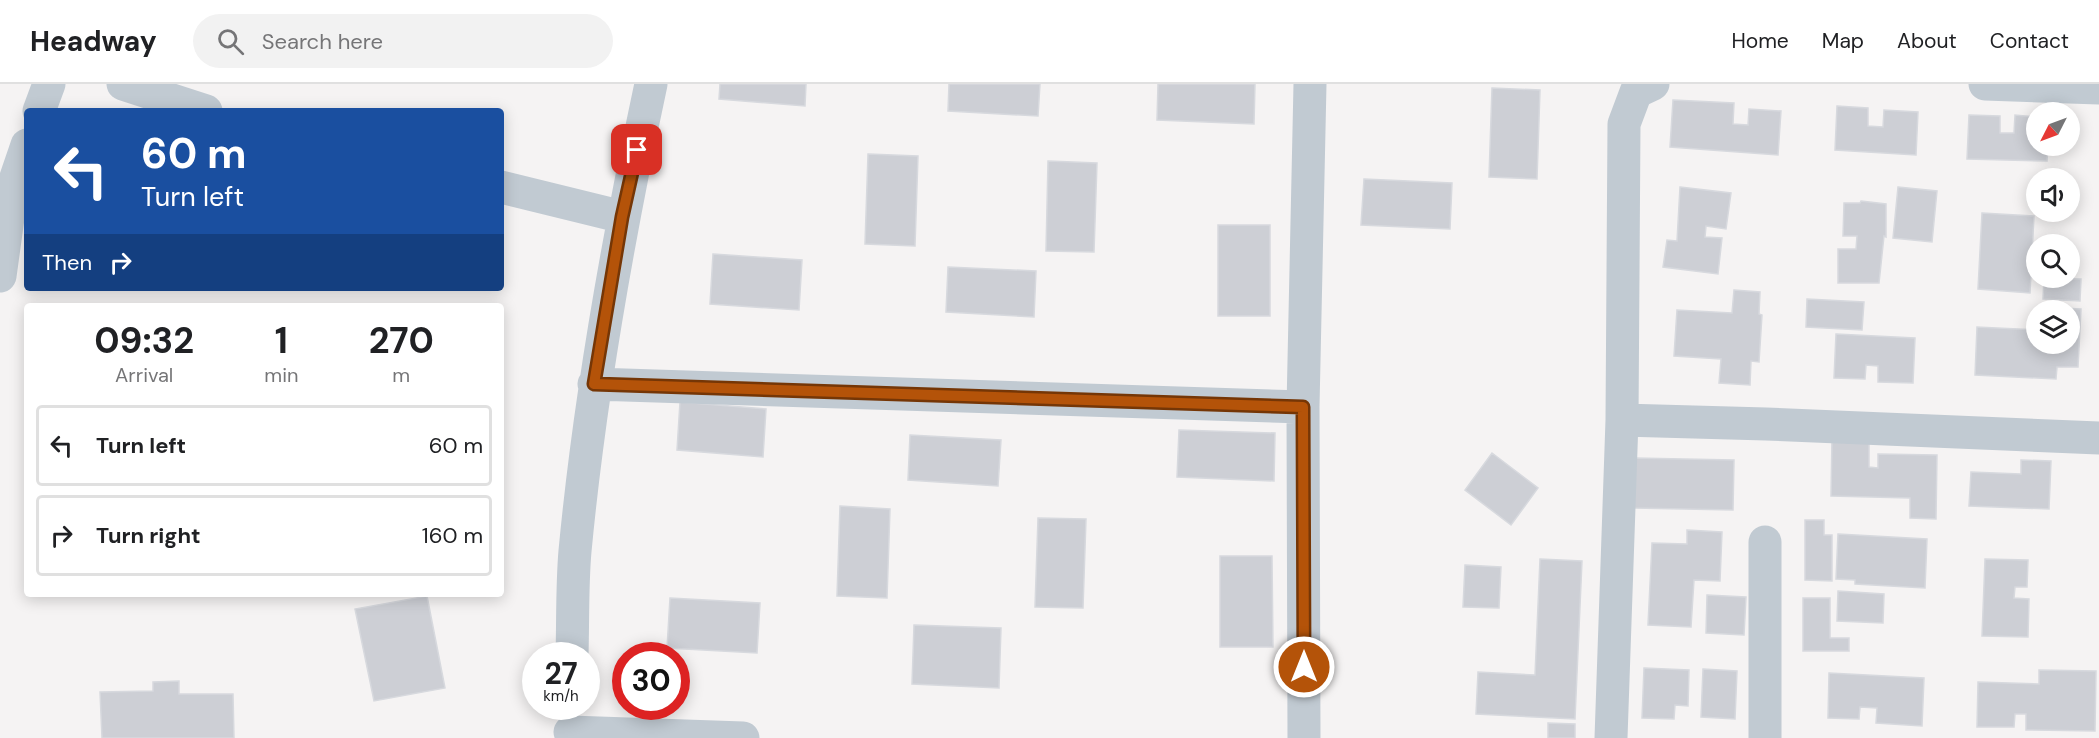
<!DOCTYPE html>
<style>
body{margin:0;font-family:"DM Sans",sans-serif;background:#f2f2f2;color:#202124;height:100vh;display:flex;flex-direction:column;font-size:22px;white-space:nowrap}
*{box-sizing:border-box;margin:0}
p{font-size:20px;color:#757577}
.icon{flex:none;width:33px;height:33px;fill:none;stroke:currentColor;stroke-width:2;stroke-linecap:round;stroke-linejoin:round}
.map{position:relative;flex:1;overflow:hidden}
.panel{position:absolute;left:24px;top:219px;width:480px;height:294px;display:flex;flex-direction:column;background:#fff;border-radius:6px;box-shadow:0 3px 15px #0003}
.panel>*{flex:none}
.guide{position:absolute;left:24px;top:24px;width:480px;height:183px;border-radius:6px;box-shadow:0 3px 15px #0003;background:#1a4fa0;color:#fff;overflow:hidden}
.needle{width:39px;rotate:228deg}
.controls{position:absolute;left:2026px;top:18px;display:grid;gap:12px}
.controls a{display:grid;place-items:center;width:54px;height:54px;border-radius:50%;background:#fff;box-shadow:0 3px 15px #0003;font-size:30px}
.speed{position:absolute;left:522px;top:558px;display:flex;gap:12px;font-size:30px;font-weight:700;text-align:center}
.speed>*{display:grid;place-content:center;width:78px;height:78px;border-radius:50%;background:#fff;box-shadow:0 3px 15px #0003;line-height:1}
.speed small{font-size:15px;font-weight:400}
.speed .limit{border:9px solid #d22;background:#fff;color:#111}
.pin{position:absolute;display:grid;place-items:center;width:51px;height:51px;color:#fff;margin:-26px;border-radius:12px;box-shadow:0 3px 9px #0006}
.me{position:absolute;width:66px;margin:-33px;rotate:0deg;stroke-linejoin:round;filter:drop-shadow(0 0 4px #0008)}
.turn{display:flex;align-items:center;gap:21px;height:126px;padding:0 18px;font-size:27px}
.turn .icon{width:78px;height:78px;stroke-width:2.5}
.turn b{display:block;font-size:42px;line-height:51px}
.then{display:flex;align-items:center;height:57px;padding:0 18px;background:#0003;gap:12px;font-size:22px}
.eta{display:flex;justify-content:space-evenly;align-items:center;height:102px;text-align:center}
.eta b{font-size:36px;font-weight:700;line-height:42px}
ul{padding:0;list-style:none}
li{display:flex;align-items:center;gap:18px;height:81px;margin:0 12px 9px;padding:0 6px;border:3px solid #e0e0e0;border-radius:6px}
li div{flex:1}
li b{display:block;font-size:22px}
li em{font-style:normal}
header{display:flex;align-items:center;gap:36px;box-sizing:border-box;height:84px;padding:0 30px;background:#fff;border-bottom:2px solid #e0e0e0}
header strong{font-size:28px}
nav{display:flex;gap:33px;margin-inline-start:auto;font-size:21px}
.search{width:420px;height:54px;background:#f2f2f2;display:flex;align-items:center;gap:15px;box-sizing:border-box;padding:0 21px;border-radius:33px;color:#757577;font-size:22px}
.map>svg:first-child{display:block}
</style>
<header>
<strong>Headway</strong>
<div class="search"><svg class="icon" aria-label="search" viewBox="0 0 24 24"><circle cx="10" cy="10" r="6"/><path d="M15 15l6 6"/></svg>Search here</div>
<nav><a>Home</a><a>Map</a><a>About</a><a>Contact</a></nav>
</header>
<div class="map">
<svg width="2099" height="654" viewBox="0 0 2099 654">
<rect width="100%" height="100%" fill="#f5f3f3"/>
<!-- building -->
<path fill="#cdcfd5" stroke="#d7d9de" stroke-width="1.5" d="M720,0H806L805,22L719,15Z
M949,0H1040L1038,32L948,27Z
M1158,0H1255L1254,40L1157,36Z
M1492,4L1540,6L1537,95L1489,93Z
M1673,16L1734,19L1733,40L1748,41L1749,25L1781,27L1778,71L1670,63Z
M1837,22L1868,24V42L1883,43L1884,26L1918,28L1916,71L1835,66Z
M1969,31L2000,32V49H2014L2015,31L2037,33V62H2048L2047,77L1967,75Z
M868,70L918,72L915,162L865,160Z
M1048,77L1097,79L1094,168L1046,167Z
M1364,95L1452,99L1450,145L1361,141Z
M1680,103L1731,109L1726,145L1706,142L1705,153L1722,154L1718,190L1663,183L1667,156L1677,157Z
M1898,103L1937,107L1932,158L1893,154Z
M1861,117L1886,120V153L1884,152L1879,199H1838V165H1856L1857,152H1843L1844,119H1860Z
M1982,129L2034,132L2030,209L1978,205Z
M1218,141H1270V232H1218Z
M713,170L802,176L799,226L710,220Z
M948,183L1036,187L1034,233L946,228Z
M2044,194L2081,195L2080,217L2043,215Z
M1734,206L1760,208L1759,230L1762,231L1759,278L1751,277L1750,301L1719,299L1721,275L1674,272L1677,226L1732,229Z
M1807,215L1864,218L1862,246L1806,243Z
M2039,223L2081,225L2078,283H2057L2056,295L1975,291L1977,243L2037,246V260H2070V226H2039Z
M1836,250L1915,254L1913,299L1878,298V282L1866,281L1865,295L1834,294Z
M680,318L766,325L763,373L677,366Z
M1179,346L1275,349L1274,397L1177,393Z
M910,351L1001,356L998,402L908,396Z
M1832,353L1869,354V383L1878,384V370L1937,371L1936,435L1910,434V414L1831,412Z
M1492,369L1538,404L1511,441L1465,406Z
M1634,374L1734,376L1733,426L1634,424Z
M2021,376L2051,377L2049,425L1969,422L1971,388L2021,390Z
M840,422L890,425L887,514L837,512Z
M1038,434L1086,435L1083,524L1035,523Z
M1805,436H1824V451H1832V497L1805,496Z
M1687,446L1722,448L1720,497L1694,496L1691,543L1648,541L1652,459L1687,460Z
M1838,450L1927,455L1925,504L1855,500V496L1836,495Z
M1220,472H1272L1273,563H1220Z
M1540,475L1582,477L1575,635L1476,630L1478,588L1535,591Z
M1985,475L2028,476L2027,503H2015L2014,514L2029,515L2028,553L1982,552Z
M1465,481L1501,483L1499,524L1463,523Z
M1838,507L1884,510L1883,539L1837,537Z
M1707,511L1746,513L1744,551L1706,549Z
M427,512L445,604L374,617L355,525Z
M670,514L760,519L757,569L667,564Z
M1803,514H1830V554H1849V567H1803Z
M914,541L1001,544L999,604L912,600Z
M1644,584L1689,586L1688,622L1675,621L1674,635L1642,634Z
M1703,585L1737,587L1735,635L1701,633Z
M2039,586L2096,587L2095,647L2026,646V630H2015L2014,643H1977L1978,598L2039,600Z
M1829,589L1924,594L1922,642L1876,639L1877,624L1860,623L1859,635L1828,634Z
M179,597V610H233L234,654H102L100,608L153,607V598Z
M1548,639L1575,640V654H1548Z"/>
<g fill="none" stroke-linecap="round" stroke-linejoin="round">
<!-- minor -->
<path stroke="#c1cad2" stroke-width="33" d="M123,0L206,27
M1985,0L2099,4
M39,27L49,0
M501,103L623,133
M0,192L12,105L27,61
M594,300L1303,323
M1622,336L1766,340L2099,354
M1765,458V654
M572,572C573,537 572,501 575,467C590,309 618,154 651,0
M570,648L743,654
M1304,654L1303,323L1310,0
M1611,654L1622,336L1624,40L1636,8L1653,0"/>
</g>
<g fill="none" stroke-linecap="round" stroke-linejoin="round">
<!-- route casing -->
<g stroke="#753606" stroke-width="15">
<path id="route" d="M637,66L622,133L594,300L1303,323L1304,583"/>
</g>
<!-- route -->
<use href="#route" stroke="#b45309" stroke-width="10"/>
</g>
</svg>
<div class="controls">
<a><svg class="needle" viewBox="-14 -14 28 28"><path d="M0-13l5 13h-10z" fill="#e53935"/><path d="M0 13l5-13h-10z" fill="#757577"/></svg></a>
<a><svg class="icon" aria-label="sound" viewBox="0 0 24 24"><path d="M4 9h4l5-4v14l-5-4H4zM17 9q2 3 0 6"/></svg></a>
<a><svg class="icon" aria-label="search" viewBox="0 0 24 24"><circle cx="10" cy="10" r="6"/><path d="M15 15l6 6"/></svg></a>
<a><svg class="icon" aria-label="layers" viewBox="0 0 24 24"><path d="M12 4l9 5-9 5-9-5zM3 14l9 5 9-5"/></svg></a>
</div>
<div class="speed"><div>27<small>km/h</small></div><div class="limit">30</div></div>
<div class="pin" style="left:637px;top:66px;background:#d93025"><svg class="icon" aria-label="arrive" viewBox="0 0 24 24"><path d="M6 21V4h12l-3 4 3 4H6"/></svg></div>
<svg class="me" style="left:1304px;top:583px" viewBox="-20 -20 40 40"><circle r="17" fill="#b45309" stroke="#fff" stroke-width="3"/><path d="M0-11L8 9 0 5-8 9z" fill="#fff"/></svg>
<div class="guide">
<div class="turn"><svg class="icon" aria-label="left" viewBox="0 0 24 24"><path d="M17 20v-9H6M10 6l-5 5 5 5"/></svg><div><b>60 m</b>Turn left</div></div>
<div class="then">Then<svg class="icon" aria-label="right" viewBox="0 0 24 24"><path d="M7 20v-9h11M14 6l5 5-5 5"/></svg></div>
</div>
<section class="panel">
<div class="eta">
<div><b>09:32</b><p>Arrival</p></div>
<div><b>1</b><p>min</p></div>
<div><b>270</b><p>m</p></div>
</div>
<ul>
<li><svg class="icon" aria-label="left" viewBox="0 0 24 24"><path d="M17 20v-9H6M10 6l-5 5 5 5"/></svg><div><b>Turn left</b></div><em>60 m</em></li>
<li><svg class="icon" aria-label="right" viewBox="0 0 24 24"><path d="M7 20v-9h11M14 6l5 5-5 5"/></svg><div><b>Turn right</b></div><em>160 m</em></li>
</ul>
</section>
</div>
